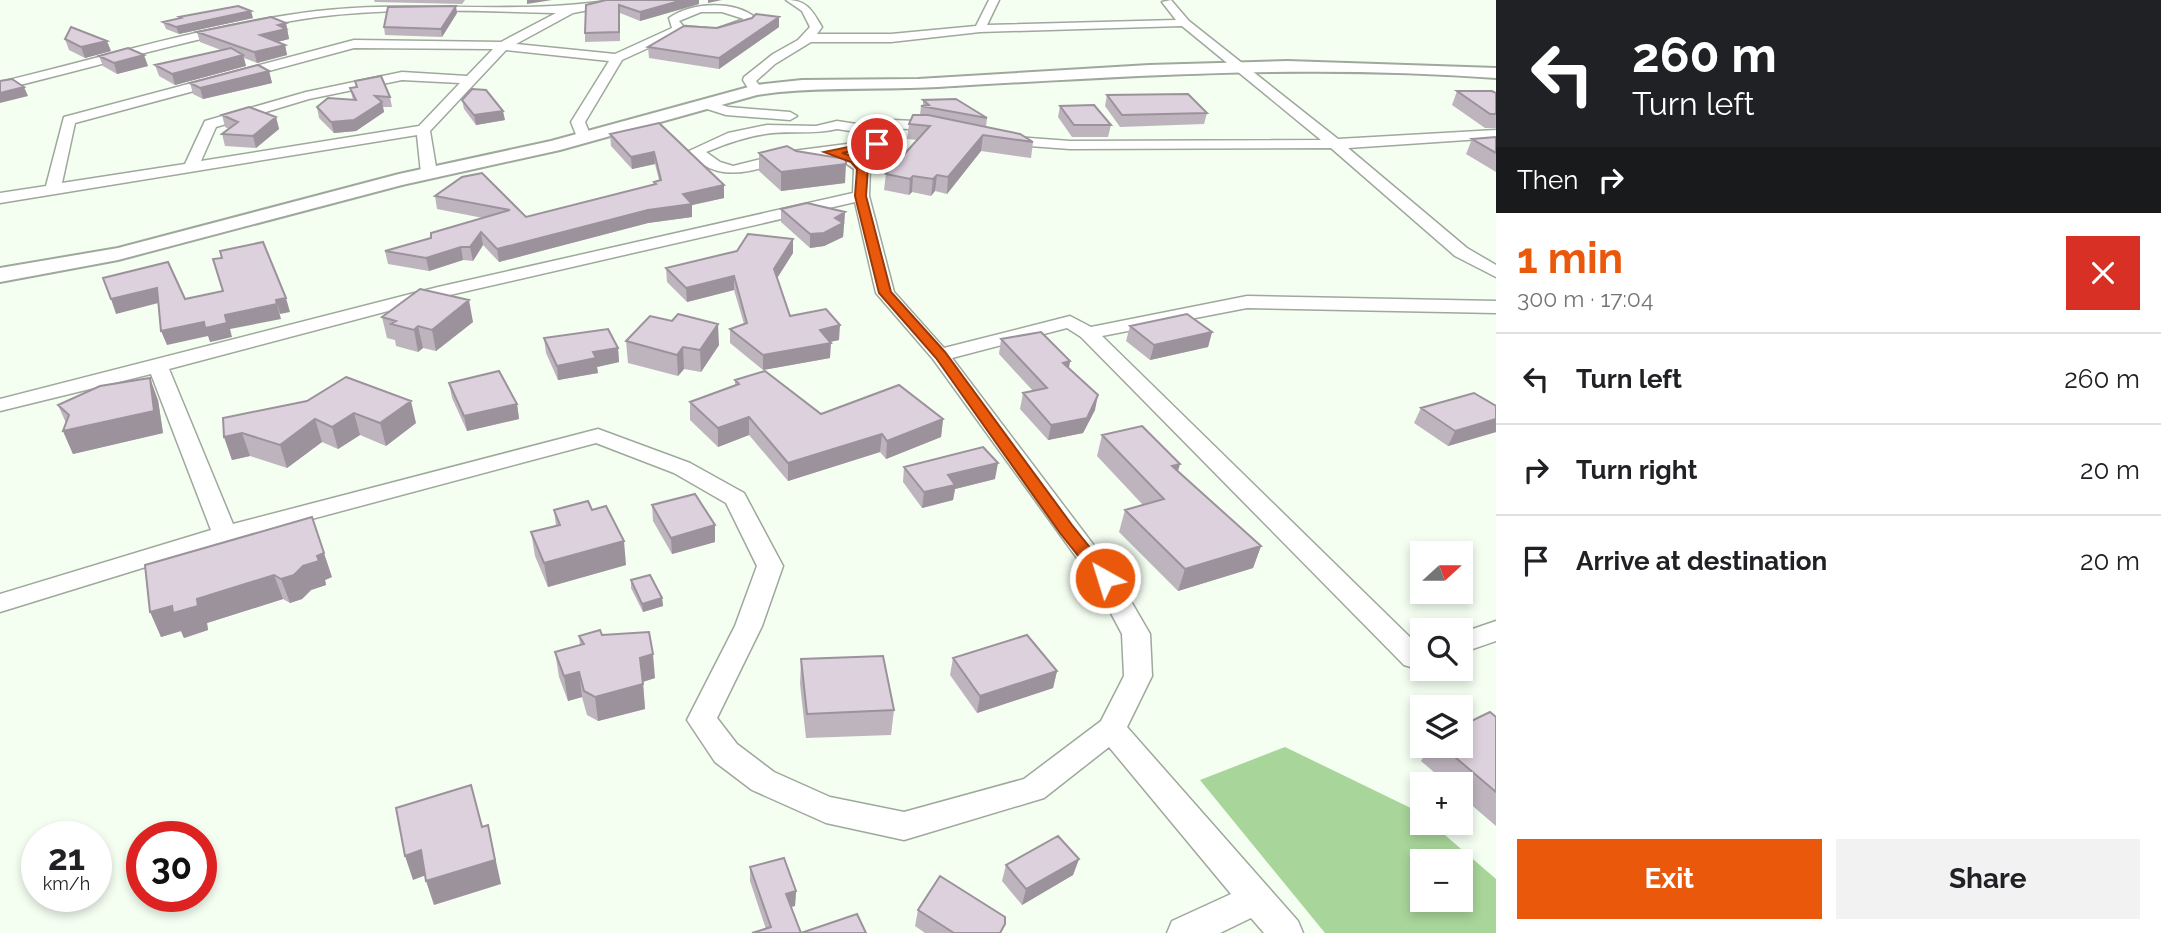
<!DOCTYPE html>
<meta charset="utf-8">
<style>
body{margin:0;font-family:Raleway,sans-serif;background:#f2f2f2;color:#202124;height:100vh;display:flex;flex-direction:column;font-size:26px;white-space:nowrap}
*{box-sizing:border-box;margin:0}
p{font-size:23px;color:#757577}
.icon{flex:none;width:38px;height:38px;fill:none;stroke:currentColor;stroke-width:2;stroke-linecap:round;stroke-linejoin:round}
.map{position:relative;flex:1;overflow:hidden}
.sheet{display:flex;flex-direction:column;background:#fff;width:665px}
.sheet>*{flex:none}
.guide{background:#202124;color:#fff;overflow:hidden}
.needle{width:46px;rotate:69deg}
.fabs{position:absolute;left:1410px;top:541px;display:grid;gap:14px}
.fabs a{display:grid;place-items:center;width:63px;height:63px;border-radius:0px;background:#fff;box-shadow:0 4px 10px #0003;font-size:35px}
.speed{position:absolute;left:21px;top:821px;display:flex;gap:14px;font-size:35px;font-weight:700;text-align:center}
.speed>*{display:grid;place-content:center;width:91px;height:91px;border-radius:50%;background:#fff;box-shadow:0 4px 10px #0003;line-height:1}
.speed small{font-size:18px;font-weight:400}
.speed .limit{border:10px solid #d22;background:#fff;color:#111}
.pin{position:absolute;display:grid;place-items:center;width:60px;height:60px;color:#fff;margin:-30px;border:4px solid #fff;border-radius:50%;box-shadow:0 2px 7px #0007}
.me{position:absolute;width:77px;margin:-38px;rotate:321deg;stroke-linejoin:round;filter:drop-shadow(0 0 5px #0008)}
.turn{display:flex;align-items:center;gap:24px;height:147px;padding:0 21px;font-size:32px}
.turn .icon{width:91px;height:91px;stroke-width:2.5}
.turn b{display:block;font-size:49px;line-height:60px}
.then{display:flex;align-items:center;height:66px;padding:0 21px;background:#0003;gap:14px;font-size:26px}
.round{display:grid;place-items:center;flex:none;width:74px;height:74px;border-radius:0px;background:#f2f2f2}
.headline{display:flex;align-items:center;justify-content:space-between;height:119px;padding:0 21px}
h1{font-size:42px;font-weight:700;line-height:52px;color:#ea580c}
.action{display:flex;gap:14px;margin-top:auto;padding:14px 21px}
.action a{flex:1;height:80px;border-radius:0px;background:#ea580c;color:#fff;font-size:28px;font-weight:700;line-height:80px;text-align:center}
.action a+a{background:#f2f2f2;color:#202124}
ul{padding:0;list-style:none}
li{display:flex;align-items:center;gap:21px;height:91px;padding:0 21px;border-top:2px solid #e0e0e0}
li div{flex:1}
li b{display:block;font-size:26px}
li em{font-style:normal}
main{display:flex;flex:1;min-height:0}
.map>svg:first-child{display:block}
</style>
<main>
<div class="map">
<svg width="1496" height="933" viewBox="0 0 1496 933">
<rect width="100%" height="100%" fill="#f4fef1"/>
<!-- green -->
<path fill="#a8d59a" fill-rule="evenodd" d="M1285,747L1419,812L1423,822L1431,823L1496,879V933H1325L1200,780ZM1423,861H1461V900H1423Z"/>
<g fill="none" stroke-linecap="round" stroke-linejoin="round">
<!-- minor casing -->
<g stroke="#9fa89c" stroke-width="3">
<path id="minor" d="M614,0H641L573,13L516,44L615,54L672,28L669,18C692,2 734,0 756,18L751,26L717,36L681,33L622,60L585,122L591,137L584,141L577,137L571,122L609,61L506,50L430,131L437,173L434,176L429,178L421,173L417,135L0,203V193L46,186L64,117L354,40L501,42L556,13C476,11 396,7 317,17C210,32 104,65 0,90V82C104,57 210,24 317,11C416,0 516,15 614,0ZM701,12H722L744,19L716,29L683,26L679,21ZM354,48L493,49L467,76L402,72L306,92L205,121L185,164L62,183L75,123ZM402,80L460,83L419,126L201,161L216,127L309,99Z
M786,0C807,0 812,10 822,27L817,34H891L976,26L989,0H999L987,25L1176,20L1162,2L1171,0L1189,21L1338,139L1496,130V138L1348,148L1467,248L1496,265V277L1455,256L1331,148L1070,149L1002,144L995,140L1002,136L1070,141L1321,140L1182,26L980,32L891,42H811L775,64L756,81L763,90L761,93H751L743,80L744,77L773,54L798,40L810,27L802,11Z
M706,100L728,107L790,112L797,116L790,120L726,115L701,107V101Z
M869,119L938,122L945,126L938,130L882,128L885,131L882,147L849,153L870,168L869,196L894,292L944,348L1070,316L1091,327L1247,296L1496,301V313L1247,308L1102,336L1419,646H1423V666L1414,668L1404,665L1081,337L1067,328L952,358L1114,572L1150,634L1152,676L1127,727L1298,921L1303,933H1264L1251,918L1220,933H1167L1172,921L1231,894L1109,747L1044,798L904,840L826,823L752,790L715,762L687,720L735,626L757,566L726,503L674,473L596,443L233,540L0,612V594L211,530L151,374L0,411V399L438,287L853,193L854,169C803,127 734,209 689,151L728,133L767,125L816,126L837,121L863,125L864,120ZM837,129L871,134L870,141L793,151L733,166L720,162L706,152C725,144 744,137 765,134C789,130 812,135 837,129ZM855,202L876,293L933,359L1095,583L1122,634L1124,676L1101,721L1024,779L904,812L830,797L774,772L737,744L717,718L762,626L783,566L744,493L690,463L598,429L233,524L169,369L441,297Z
M1496,621V641L1461,653V633Z"/>
</g>
<!-- tertiary casing -->
<g stroke="#9fa89c" stroke-width="4">
<path id="tertiary" d="M1288,61L1496,68V78C1309,64 1125,76 938,87C885,90 832,87 779,92L757,95L560,150L402,185L118,260L0,282V268L118,248L399,174L551,141L756,85L802,80L918,79L1149,65Z"/>
</g>
<!-- minor -->
<use href="#minor" fill="#fff" fill-rule="evenodd"/>
<!-- tertiary -->
<use href="#tertiary" fill="#fff" fill-rule="evenodd"/>
</g>
<!-- wall -->
<path fill="#beb4be" d="M374,0H465L462,4L375,2Z
M606,0L699,4L640,21L620,13V41L585,42V33Z
M457,13L442,37L385,35L384,27Z
M179,17L253,18L179,34L166,29L163,22L179,18Z
M779,17V27L719,69L649,58L648,47Z
M286,23L289,39L277,42L285,45L287,55L257,63L244,58L246,66L175,85L159,76L155,65L221,50L200,42L197,32Z
M65,39L111,51L85,58L69,50Z
M99,56L148,66L117,74L103,66Z
M269,71L272,83L203,99L193,94L190,83Z
M355,81L390,97L392,107H383L384,112L356,131L334,133L319,118L317,107L353,100L350,88L356,87Z
M1457,91L1496,93V128H1485L1452,105Z
M1107,95L1207,113L1204,124L1120,127L1105,106Z
M462,100L505,120L476,125L464,109Z
M923,100L987,118L986,127L1033,142L1031,158L981,151L947,194L935,191L931,196L912,192L909,195L884,190L886,174L917,140L907,139L909,124L920,115L921,106L923,105Z
M1060,106L1111,125L1108,137H1072L1058,117Z
M222,115L276,117L279,129L256,148L225,146L222,134L229,129L225,127Z
M659,123L724,198L692,205V217L648,223L499,262L483,245L473,261L463,260L429,271L388,264L385,251L431,238L483,218L437,209L435,196L462,177L526,217L654,185V182L659,180L655,164L632,169L611,146L610,134Z
M1496,137V172L1466,154L1472,139Z
M759,153L845,183L781,191L759,171Z
M781,209L845,212L843,237L824,246L810,248L781,222Z
M793,253L777,278L790,316L839,340L830,342V358L763,370L730,343V329L744,324L734,290L687,302L667,282L666,268Z
M382,317L473,322L436,351L423,348L418,352L396,346L395,340L387,338Z
M1130,326L1212,332L1208,347L1150,360L1126,341Z
M544,338L618,348L619,362L597,367L598,373L558,380L546,353Z
M1001,339L1070,361L1069,368L1095,410L1083,433L1048,440L1020,409L1023,393L1033,391L999,354Z
M626,341L719,345L701,372L684,369L678,376L628,363Z
M735,380L821,414L943,419L941,437L886,459L880,452L788,481L749,435L718,447L690,420V402L735,385Z
M449,383L517,404L519,419L467,431L452,398Z
M158,400L163,433L73,454L63,431L66,423L58,405Z
M307,401L416,423L386,446L360,435L338,449L322,442L287,468L250,456L232,460L224,437Z
M1496,406V432L1448,446L1414,423L1421,408Z
M1102,435L1178,471L1261,546L1253,568L1178,591L1119,532L1125,510L1143,505L1097,456Z
M904,467L995,479L955,489L953,500L922,508L903,482Z
M652,505L715,525V542L672,554L653,521Z
M554,510L626,565L548,587L535,556L531,532L556,526Z
M145,565L332,577L325,580L326,585L311,590L302,599L290,603L283,599L207,623L208,630L184,638L181,631L161,637Z
M631,580L662,598L663,606L643,612L631,588Z
M602,635L655,678L643,682L645,709L598,721L587,715L582,697L568,701L559,677L555,652L580,645L579,636Z
M953,658L1057,671L1053,688L977,713L950,675Z
M801,659L894,710L891,735L806,738L800,684Z
M1496,717V826L1461,796V784H1448L1421,761L1430,746H1461Z
M1079,859L1073,875L1022,905L1002,881L1006,865Z
M750,867L796,891L795,906L791,907L801,933H866H752L766,929L750,881Z
M918,910L1003,933H925L915,926Z"/>
<!-- shaded-wall -->
<path fill="#9b929b" d="M527,0H552L527,4Z
M683,0H699V4L640,21V12Z
M708,0H722L708,3Z
M456,6L457,13L442,37L441,29Z
M251,11L253,18L179,34L176,27Z
M779,17V27L719,69V58Z
M286,23L289,39L262,46L260,35L278,25Z
M107,41L111,51L85,58L81,47Z
M285,45L287,55L257,63L254,52Z
M144,55L148,66L117,74L114,63Z
M243,55L246,66L175,85L172,74Z
M269,71L272,83L203,99L200,88Z
M24,87L28,96L0,103V93Z
M382,102L384,112L356,131L334,133L331,122Z
M503,111L505,120L476,125L474,115Z
M276,117L279,129L256,148L253,136Z
M983,135L981,151L947,194L948,177Z
M654,152L655,164L632,169L631,157Z
M846,164L845,183L781,191V172Z
M937,175L935,191L931,196L933,179Z
M913,176L912,192L909,195L910,179Z
M724,185V198L692,205V217L648,223L499,262L497,249L683,194Z
M845,212L843,237L824,246L810,248V234Z
M481,232L483,245L473,261L470,247Z
M793,239V253L774,283V269Z
M461,247L463,260L429,271L426,258Z
M734,276V290L687,302L686,288Z
M157,288L162,302L116,314L111,299Z
M286,298L290,312L280,314L276,300Z
M469,300L473,322L436,351L432,330Z
M277,304L281,319L230,329L232,337L215,341L210,342L208,336L167,345L161,331L204,322L225,315Z
M718,324L719,345L701,372L700,350Z
M840,325L839,340L820,344V330Z
M418,326L423,348L418,352L414,330Z
M1212,332L1208,347L1150,360L1154,345Z
M831,343L830,358L763,370V355Z
M683,347L684,369L678,376L677,355Z
M618,348L619,362L597,367L598,373L558,380L557,366L593,352Z
M1070,361L1067,376L1063,363Z
M150,378L158,400L163,433L73,454L63,431Z
M1098,395L1095,410L1083,433L1048,440L1051,425Z
M411,401L416,423L386,446L380,423Z
M517,404L519,419L467,431L464,416Z
M354,413L360,435L338,449L332,427Z
M749,417V435L718,447V428Z
M315,419L322,442L287,468L280,445Z
M943,419L941,437L886,459L887,441Z
M1496,419V432L1448,446L1455,431Z
M242,433L250,456L232,460L224,437Z
M882,434L880,452L788,481V463Z
M998,463L995,479L955,489L953,500L922,508L924,492L948,475Z
M1180,464L1174,485L1172,466Z
M715,525V542L672,554L671,538Z
M624,541L626,565L548,587L544,563Z
M1261,546L1253,568L1178,591L1185,569Z
M324,553L332,577L325,580L326,585L311,590L302,599L290,603L281,579L317,556Z
M274,575L283,599L207,623L208,630L184,638L181,631L161,637L150,612Z
M662,598L663,606L643,612L642,604Z
M653,654L655,678L642,682L640,658Z
M1057,671L1053,688L977,713L980,696Z
M579,672L582,697L568,701L564,676Z
M643,684L645,709L598,721L595,697Z
M488,825L501,884L434,905L426,881Z
M421,850L429,874L413,880L405,856Z
M1079,859L1073,875L1022,905L1026,889Z
M796,891L795,906L785,908L786,894Z"/>
<!-- building -->
<path fill="#ddd1dd" stroke="#9b929b" stroke-width="2" d="M606,0H683L640,12L619,5V32L585,33L586,5Z
M238,6L251,11L176,27L163,22L181,18L179,17Z
M456,6L441,29L384,27L388,7Z
M756,14L779,17L719,58L648,47L684,26L717,28L752,18Z
M271,17L286,23L278,25L286,29L260,35L285,45L254,52L197,32Z
M71,27L107,41L81,47L65,39Z
M128,48L144,55L114,63L99,56Z
M231,48L243,55L172,74L155,65Z
M258,65L269,71L200,88L190,83Z
M381,76L390,97L375,96L382,102L354,120L331,122L317,107L328,98L356,100L350,88L357,87L355,81Z
M12,79L24,87L0,93V81Z
M472,89L486,90L503,111L474,115L462,100Z
M1457,91H1492L1496,93V114H1490Z
M1188,94L1207,113L1122,115L1107,95Z
M956,99L987,118L921,106L929,105L923,100Z
M1094,105L1111,125H1074L1060,106Z
M249,107L276,117L253,136L222,134L238,122L222,115Z
M913,115H928L1020,134L1033,142L983,135L948,177L937,175L933,179L913,176L910,179L886,174L930,126L909,124Z
M659,123L724,185L683,194L692,204L648,210L497,249L481,232L470,247H461L426,258L385,251L431,238V233L510,210L435,196L462,177L482,173L526,217L656,184L654,182L661,180L654,152L631,157L610,134Z
M1496,137V153L1472,139Z
M787,146L796,151L846,159V164L781,172L759,153Z
M807,203L845,212L835,218L843,223L824,233L810,234L781,209Z
M748,234L793,239L774,269L790,316L826,309L840,325L820,330L831,343L763,355L730,329L747,323L734,276L686,288L666,268L737,251Z
M263,242L286,298L276,300L277,304L225,315L227,323L210,327L205,328L204,322L161,331L157,288L111,299L103,278L168,262L185,299L223,291L213,259L222,258L220,251Z
M420,289L469,300L432,330L418,326L414,330L391,324L396,321L382,317Z
M678,314L718,324L700,350L683,347L677,355L626,341L650,316L672,321Z
M1187,314L1212,332L1154,345L1130,326Z
M608,329L618,348L593,352L596,358L557,366L544,338Z
M1041,332L1070,361L1063,363L1098,395L1087,418L1051,425L1023,393L1047,388L1001,339Z
M499,371L517,404L464,416L449,383Z
M765,371L821,414L899,385L943,419L887,441L882,434L788,463L749,417L718,428L690,402L739,384L735,380Z
M346,377L411,401L380,423L354,413L332,427L315,419L280,445L242,433L224,437L223,418L307,401Z
M150,378L154,411L63,431L69,415L58,405L100,386Z
M1474,393L1496,406V419L1455,431L1421,408Z
M1142,426L1180,464L1172,466L1261,546L1185,569L1125,510L1164,499L1102,435Z
M983,447L998,463L948,475L955,485L924,492L904,467Z
M695,494L715,525L671,538L652,505Z
M588,501L592,510L606,506L624,541L544,563L531,532L560,525L554,510Z
M312,517L324,553L317,556L319,561L303,566L294,575L281,579L274,575L197,599L198,606L173,613L172,606L150,612L145,565Z
M650,575L662,598L642,604L631,580Z
M600,630L602,635L649,632L653,654L640,658L643,684L595,697L584,691L579,672L564,676L555,652L584,644L579,636Z
M1027,635L1057,671L980,696L953,658Z
M883,656L894,710L807,714L801,659Z
M1490,712L1496,717V792L1442,746H1461V726Z
M471,785L482,827L488,825L495,860L426,881L421,850L405,856L396,808Z
M1058,836L1079,859L1026,889L1006,865Z
M784,858L796,891L786,894L801,933L857,914L866,933H752L771,927L750,867Z
M940,876L1005,917V924L1000,933H954L918,910Z"/>
<!-- route -->
<path fill="#ea580c" stroke="#983908" stroke-width="2" d="M877,141L880,146L842,153L859,158L868,168L866,196L891,292L945,352L1072,525L1111,574L1114,578L1111,582H1099L1060,533L936,358L879,293L855,196L857,169L851,162L824,152Z"/>
</svg>
<div class="fabs">
<a><svg class="needle" viewBox="-14 -14 28 28"><path d="M0-13l5 13h-10z" fill="#e53935"/><path d="M0 13l5-13h-10z" fill="#757577"/></svg></a>
<a><svg class="icon" aria-label="search" viewBox="0 0 24 24"><circle cx="10" cy="10" r="6"/><path d="M15 15l6 6"/></svg></a>
<a><svg class="icon" aria-label="layers" viewBox="0 0 24 24"><path d="M12 4l9 5-9 5-9-5zM3 14l9 5 9-5"/></svg></a>
<a>+</a>
<a>−</a>
</div>
<div class="speed"><div>21<small>km/h</small></div><div class="limit">30</div></div>
<div class="pin" style="left:877px;top:144px;background:#d93025"><svg class="icon" aria-label="arrive" viewBox="0 0 24 24"><path d="M6 21V4h12l-3 4 3 4H6"/></svg></div>
<svg class="me" style="left:1105px;top:578px" viewBox="-20 -20 40 40"><circle r="17" fill="#ea580c" stroke="#fff" stroke-width="3"/><path d="M0-11L8 9 0 5-8 9z" fill="#fff"/></svg>
</div>
<section class="sheet">
<div class="guide">
<div class="turn"><svg class="icon" aria-label="left" viewBox="0 0 24 24"><path d="M17 20v-9H6M10 6l-5 5 5 5"/></svg><div><b>260 m</b>Turn left</div></div>
<div class="then">Then<svg class="icon" aria-label="right" viewBox="0 0 24 24"><path d="M7 20v-9h11M14 6l5 5-5 5"/></svg></div>
</div>
<div class="headline"><div><h1>1 min</h1><p>300 m · 17:04</p></div><a class="round" style="background:#d93025;color:#fff"><svg class="icon" aria-label="close" viewBox="0 0 24 24"><path d="M6 6l12 12M18 6L6 18"/></svg></a></div>
<ul>
<li><svg class="icon" aria-label="left" viewBox="0 0 24 24"><path d="M17 20v-9H6M10 6l-5 5 5 5"/></svg><div><b>Turn left</b></div><em>260 m</em></li>
<li><svg class="icon" aria-label="right" viewBox="0 0 24 24"><path d="M7 20v-9h11M14 6l5 5-5 5"/></svg><div><b>Turn right</b></div><em>20 m</em></li>
<li><svg class="icon" aria-label="arrive" viewBox="0 0 24 24"><path d="M6 21V4h12l-3 4 3 4H6"/></svg><div><b>Arrive at destination</b></div><em>20 m</em></li>
</ul>
<div class="action"><a>Exit</a><a>Share</a></div>
</section>
</main>
